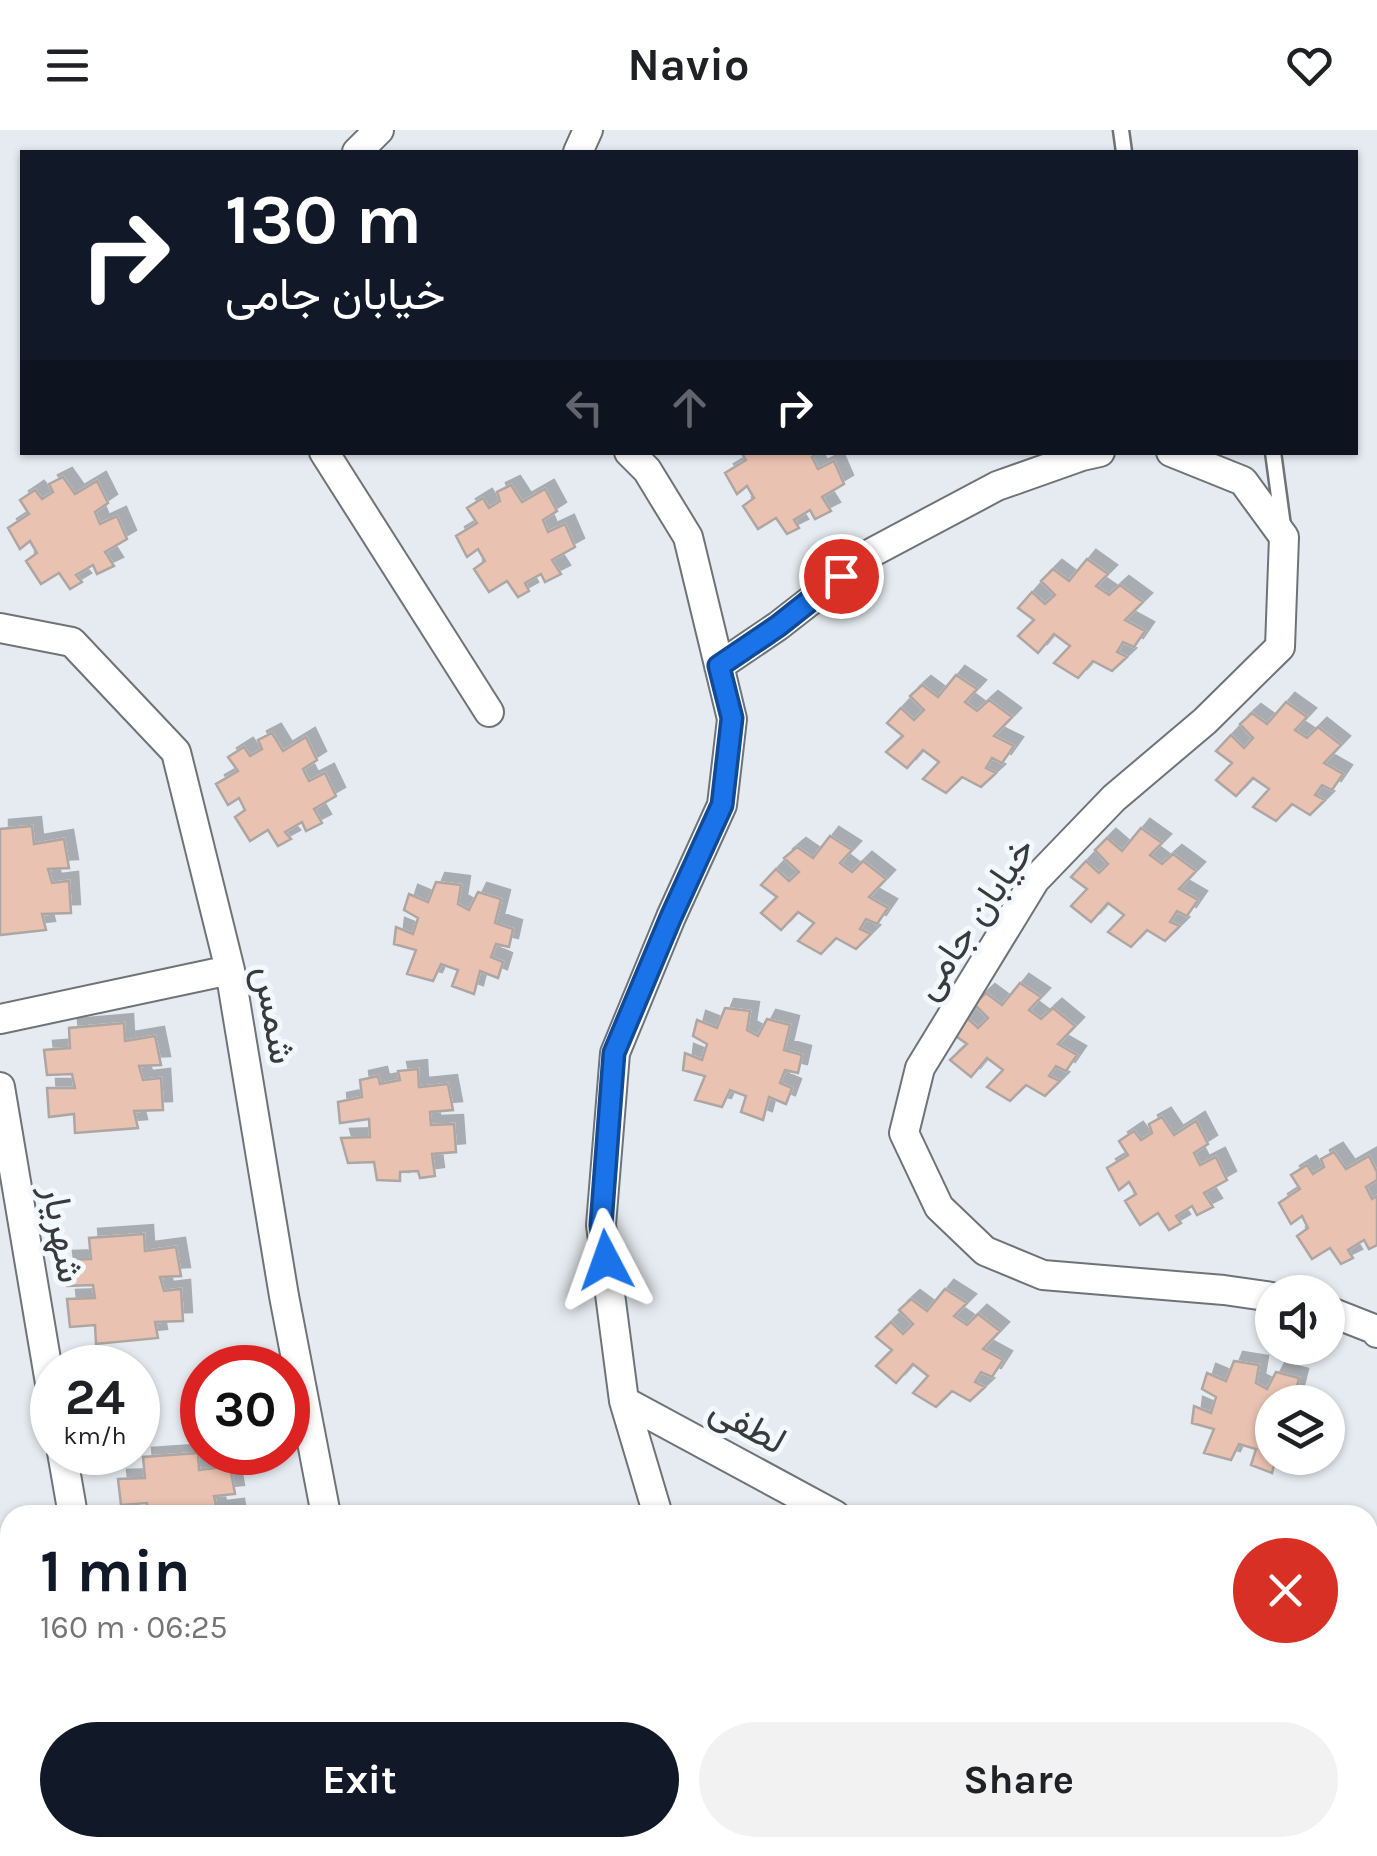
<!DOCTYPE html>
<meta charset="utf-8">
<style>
body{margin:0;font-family:Karla,Vazirmatn,sans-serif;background:#f2f2f2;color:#202124;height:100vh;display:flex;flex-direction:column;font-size:38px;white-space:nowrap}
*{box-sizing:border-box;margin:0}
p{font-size:32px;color:#757577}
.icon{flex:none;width:55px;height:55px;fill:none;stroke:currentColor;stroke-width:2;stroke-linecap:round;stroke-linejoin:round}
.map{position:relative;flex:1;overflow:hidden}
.panel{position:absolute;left:0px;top:1375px;width:1378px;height:352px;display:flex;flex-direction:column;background:#fff;border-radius:30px 30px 0 0;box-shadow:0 2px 8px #0004}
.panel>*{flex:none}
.guide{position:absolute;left:20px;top:20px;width:1338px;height:305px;border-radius:0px;box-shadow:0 2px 8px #0004;background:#111827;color:#fff;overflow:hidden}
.controls{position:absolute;left:1255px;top:1145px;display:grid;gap:20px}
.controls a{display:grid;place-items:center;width:90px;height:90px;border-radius:50%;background:#fff;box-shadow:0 2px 8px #0004;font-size:50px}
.speed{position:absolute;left:30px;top:1215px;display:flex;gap:20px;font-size:50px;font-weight:700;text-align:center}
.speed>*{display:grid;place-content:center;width:130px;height:130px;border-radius:50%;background:#fff;box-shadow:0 2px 8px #0004;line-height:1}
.speed small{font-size:25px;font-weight:400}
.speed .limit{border:15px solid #d22;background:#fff;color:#111}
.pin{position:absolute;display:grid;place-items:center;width:85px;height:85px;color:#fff;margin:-42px;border:5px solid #fff;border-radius:50%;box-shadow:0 2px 10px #0007}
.me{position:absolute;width:110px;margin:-55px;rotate:356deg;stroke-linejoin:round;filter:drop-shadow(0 0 8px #0008)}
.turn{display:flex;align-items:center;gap:35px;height:210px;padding:0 40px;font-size:45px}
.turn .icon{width:130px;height:130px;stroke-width:2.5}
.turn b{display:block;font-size:70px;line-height:85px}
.lanes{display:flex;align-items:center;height:95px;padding:0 40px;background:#0003;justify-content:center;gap:50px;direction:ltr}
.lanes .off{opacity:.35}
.round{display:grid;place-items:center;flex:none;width:105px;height:105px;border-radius:52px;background:#f2f2f2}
.headline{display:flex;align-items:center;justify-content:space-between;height:170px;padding:0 40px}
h1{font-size:60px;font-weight:700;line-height:75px;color:#111827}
.button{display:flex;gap:20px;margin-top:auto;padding:20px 40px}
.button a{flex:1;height:115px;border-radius:60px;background:#111827;color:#fff;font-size:40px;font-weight:700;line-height:115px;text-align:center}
.button a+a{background:#f2f2f2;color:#202124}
header{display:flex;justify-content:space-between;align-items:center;height:130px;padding:0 40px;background:#fff;font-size:45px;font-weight:700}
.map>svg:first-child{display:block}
</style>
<header><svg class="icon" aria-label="menu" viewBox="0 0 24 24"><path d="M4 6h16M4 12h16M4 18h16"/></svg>Navio<svg class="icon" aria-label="heart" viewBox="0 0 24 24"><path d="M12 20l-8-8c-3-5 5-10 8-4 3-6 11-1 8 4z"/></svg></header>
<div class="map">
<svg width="1377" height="1726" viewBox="0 0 1377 1726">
<defs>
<filter id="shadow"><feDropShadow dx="9" dy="-9" stdDeviation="0" flood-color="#0004"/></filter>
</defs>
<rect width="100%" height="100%" fill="#e5ebf0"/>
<!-- building -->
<path fill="#eac2b1" stroke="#ada6a3" stroke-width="2.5" filter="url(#shadow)" d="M741,322H818L812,327L818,339L834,331L844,354L822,367L831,381L815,389L810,380L794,390L799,398L787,404L776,388L758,399L743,376L754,368L747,356L737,364L725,343L746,330Z
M63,347L75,364L97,351L108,373L95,382L100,394L117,386L127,409L105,422L114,436L97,444L93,435L76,445L82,452L70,459L59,443L41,454L26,431L37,423L30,411L20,419L8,398L29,384L20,370L35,360L42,369L53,362L49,354Z
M511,355L522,372L545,359L557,381L543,390L548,402L565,394L575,417L552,430L561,444L545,452L541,444L525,453L529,461L518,467L507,451L489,462L474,439L485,431L478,419L467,427L456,406L477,393L467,378L483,368L489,378L500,371L497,362Z
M1087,429L1108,444L1096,456L1109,465L1120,455L1143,472L1125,490L1145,501L1134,517L1123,512L1117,522L1127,527L1112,541L1093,531L1078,548L1054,533L1070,516L1054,504L1038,523L1018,506L1034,490L1018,478L1032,462L1045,474L1055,465L1041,451L1053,439L1069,451Z
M956,545L977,559L965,572L977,581L989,570L1012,587L994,606L1014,616L1002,633L992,628L986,638L996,643L981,657L962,647L946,663L923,649L939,632L923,620L907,638L886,622L903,606L887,593L901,578L914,590L924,580L910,566L922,555L938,567Z
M1286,572L1307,587L1295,600L1307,608L1318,597L1341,615L1324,633L1343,644L1332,660L1322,655L1315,665L1325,670L1310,685L1292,674L1276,691L1253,677L1269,659L1253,648L1236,666L1216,650L1232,633L1216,621L1231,605L1244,618L1253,608L1240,594L1252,583L1267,594Z
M272,603L283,621L306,607L317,630L303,639L309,651L325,643L336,666L314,679L322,693L306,701L302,692L285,702L291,709L278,716L268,700L250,711L235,687L245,680L239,668L228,675L216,654L238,641L228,627L244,617L250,626L262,619L258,610Z
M32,696L34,714L64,709L69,738L48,739L52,753L69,751L71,783L42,784L46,800L0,805V699Z
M1141,698L1162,713L1150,725L1162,734L1173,724L1196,741L1179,759L1198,770L1187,786L1177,781L1170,792L1180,796L1165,811L1147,800L1131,817L1108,802L1124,785L1108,773L1091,792L1071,776L1087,759L1071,747L1086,731L1099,743L1108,734L1095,720L1107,708L1122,721Z
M830,706L852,720L840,733L852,742L863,731L886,749L869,767L888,778L877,794L866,789L860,799L871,804L856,819L836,808L821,824L798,811L814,793L798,782L781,800L761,783L777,767L761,755L776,739L789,751L799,742L784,728L797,717L813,728Z
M436,752L461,755L458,774L469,780L478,762L501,769L495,793L513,799L509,817L496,814L491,827L503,832L498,848L480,841L474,864L452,856L458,840L441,834L433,851L407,844L416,820L394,814L396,797L413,804L418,788L404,780L409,764L428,772Z
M1020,853L1041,867L1029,880L1041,889L1053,878L1075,896L1058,914L1077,925L1066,941L1056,936L1049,946L1060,951L1045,966L1026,955L1010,971L987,957L1003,940L987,928L971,947L950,930L967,914L950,902L965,886L978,898L988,888L974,874L986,863L1002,875Z
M725,878L750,881L747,900L758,906L767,889L790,895L784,920L802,925L798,943L785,940L780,953L792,958L786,974L769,967L763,990L741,982L746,966L730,960L722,977L695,970L705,946L683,940L685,923L702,930L707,914L693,906L697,890L717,898Z
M124,893L125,911L155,906L161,935L139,936L143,950L161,948L163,980L134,981L138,998L75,1003L74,984L49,987L47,958H75L72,944L47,945L44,920L70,918L69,898Z
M418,939L419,957L448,954L453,980L430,982L431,995L454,994L456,1022L432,1024L435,1046L420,1048L418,1041L400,1042V1051L377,1050L374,1032L348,1033L341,1008L370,1007L369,989L340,993L338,972L362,967L360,950L378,946L380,954L400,950L398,941Z
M1162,987L1174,1005L1196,991L1208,1014L1194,1023L1200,1035L1216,1027L1227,1050L1204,1063L1213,1077L1197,1085L1192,1076L1176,1086L1181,1093L1169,1100L1158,1083L1140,1095L1125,1071L1136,1064L1129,1052L1119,1060L1107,1038L1128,1025L1119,1011L1134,1001L1141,1010L1152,1003L1149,994Z
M1334,1022L1346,1039L1369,1026L1377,1042V1050L1366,1057L1372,1069L1377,1066V1115L1369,1119L1364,1110L1348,1120L1353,1128L1341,1134L1330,1118L1312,1129L1297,1106L1308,1098L1302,1086L1291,1094L1279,1073L1300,1059L1291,1045L1307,1035L1313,1044L1324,1037L1321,1029Z
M144,1104L145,1121L176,1117L181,1146L160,1147L164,1161L181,1159L183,1191L155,1192L158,1208L96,1214L95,1195L70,1197L67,1169L95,1168L93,1155L67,1156L64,1130L91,1129L89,1108Z
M945,1159L967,1173L954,1186L967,1195L978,1184L1000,1201L983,1219L1003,1230L992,1247L981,1242L975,1252L985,1257L970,1271L952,1261L936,1277L913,1263L928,1246L913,1234L896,1253L876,1236L892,1220L876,1207L891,1192L903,1204L913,1194L899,1180L911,1169L927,1181Z
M1234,1231L1259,1235L1256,1253L1267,1259L1276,1242L1299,1248L1293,1272H1272V1328H1276L1272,1343L1251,1335L1256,1319L1239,1314L1231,1330L1204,1323L1214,1299L1192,1293L1194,1276L1211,1283L1216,1267L1202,1259L1207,1243L1226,1251Z
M198,1323L199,1340L230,1336L235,1364L214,1366L217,1380L235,1378L236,1385H149L147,1373L121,1375L118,1349L145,1348L143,1327Z"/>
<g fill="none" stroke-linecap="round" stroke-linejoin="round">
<!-- service casing -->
<g stroke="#6d7377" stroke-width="19">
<path id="service" d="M1121,0L1124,22
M1273,322L1283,396"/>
</g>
<!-- minor casing -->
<g stroke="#6d7377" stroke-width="32">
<path id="minor" d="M357,22L379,0
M578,22L588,0
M324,322L489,582
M629,322L647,340L688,407L732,589L722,675L671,787L615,923L601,1095L624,1271L658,1385
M1171,322L1243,351L1284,407L1280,517L1205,591L1114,668L1035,750L920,938L904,1003L939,1077L985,1121L1043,1145L1224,1160L1272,1167
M0,498L72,512L176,622L230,840L284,1166L326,1385
M719,536L778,496L873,422L997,356L1082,326L1100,322
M0,889L230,840
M0,957L52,1265
M1328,1181L1374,1199L1377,1203
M624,1271L835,1385
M62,1322L73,1385
M0,1515L10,1556
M67,1718L71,1726
M170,1718L173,1726
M450,1718L455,1726
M778,1718L781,1726
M1214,1718L1220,1726"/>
</g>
<!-- service -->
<use href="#service" stroke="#fff" stroke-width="14"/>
<!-- minor -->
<use href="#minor" stroke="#fff" stroke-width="28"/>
</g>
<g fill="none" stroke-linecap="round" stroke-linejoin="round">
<!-- route casing -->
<g stroke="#114b97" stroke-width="25">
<path id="route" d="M606,1130L601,1095L614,923L671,787L722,675L732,588L719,536L778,496L841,446"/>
</g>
<!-- route -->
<use href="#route" stroke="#1a73e8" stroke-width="18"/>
</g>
<g text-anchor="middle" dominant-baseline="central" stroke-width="10" stroke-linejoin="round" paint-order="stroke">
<!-- street labels -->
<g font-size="38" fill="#383a3c" stroke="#f2f8fd">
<text transform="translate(974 788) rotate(-56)">خیابان جامی</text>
<text transform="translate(275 885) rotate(80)">شمس</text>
<text transform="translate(63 1104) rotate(80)">شهریار</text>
<text transform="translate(748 1295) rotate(29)">لطفی</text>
</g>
</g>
</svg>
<div class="controls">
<a><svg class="icon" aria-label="sound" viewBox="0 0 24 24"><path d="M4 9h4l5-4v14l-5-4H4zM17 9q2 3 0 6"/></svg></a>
<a><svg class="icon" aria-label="layers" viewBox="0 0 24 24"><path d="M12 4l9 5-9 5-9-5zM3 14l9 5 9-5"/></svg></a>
</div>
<div class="speed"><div>24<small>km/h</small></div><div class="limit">30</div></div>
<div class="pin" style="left:841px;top:446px;background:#d93025"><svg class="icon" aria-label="arrive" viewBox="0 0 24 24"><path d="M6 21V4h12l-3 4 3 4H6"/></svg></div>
<svg class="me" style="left:606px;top:1130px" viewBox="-20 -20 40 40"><path d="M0-17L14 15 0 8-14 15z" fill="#1a73e8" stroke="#fff" stroke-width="4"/></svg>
<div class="guide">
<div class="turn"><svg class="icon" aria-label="right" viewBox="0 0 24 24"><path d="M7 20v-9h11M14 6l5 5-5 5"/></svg><div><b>130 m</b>خیابان جامی</div></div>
<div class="lanes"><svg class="icon off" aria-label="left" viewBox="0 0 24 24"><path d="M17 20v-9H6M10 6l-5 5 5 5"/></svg><svg class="icon off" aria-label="ahead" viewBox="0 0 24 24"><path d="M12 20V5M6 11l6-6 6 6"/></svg><svg class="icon" aria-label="right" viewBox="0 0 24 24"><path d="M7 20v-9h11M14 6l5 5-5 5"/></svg></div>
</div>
<section class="panel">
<div class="headline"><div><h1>1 min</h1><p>160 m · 06:25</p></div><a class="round" style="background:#d93025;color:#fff"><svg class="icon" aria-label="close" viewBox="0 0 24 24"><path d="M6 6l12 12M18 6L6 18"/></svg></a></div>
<div class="button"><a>Exit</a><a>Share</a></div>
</section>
</div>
